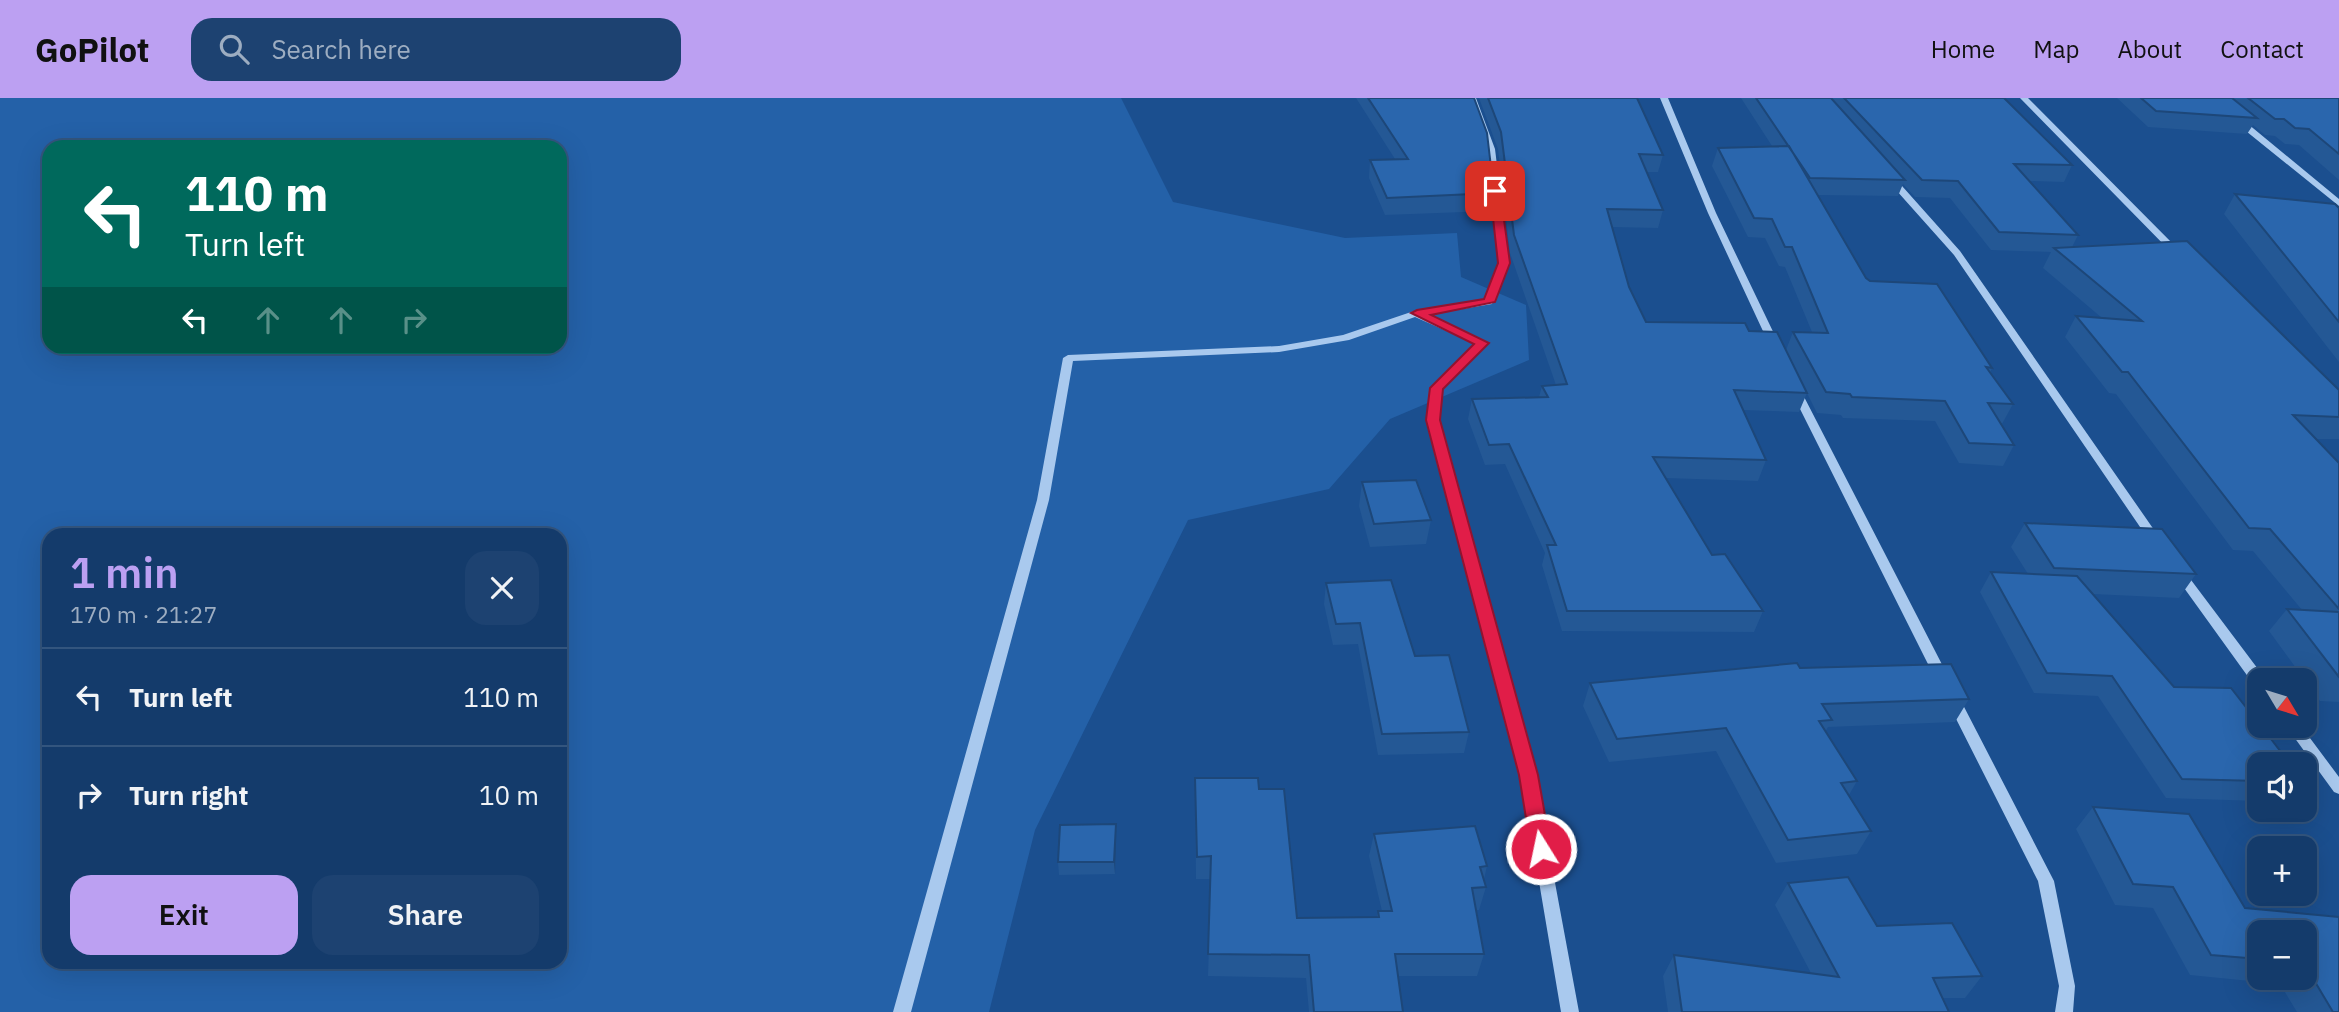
<!DOCTYPE html>
<meta charset="utf-8">
<style>
body{margin:0;font-family:"IBM Plex Sans",sans-serif;background:#1d4271;color:#f1f3f6;height:100vh;display:flex;flex-direction:column;font-size:26px;white-space:nowrap}
*{box-sizing:border-box;margin:0}
p{font-size:23px;color:#9dadc1}
.icon{flex:none;width:38px;height:38px;fill:none;stroke:currentColor;stroke-width:2;stroke-linecap:round;stroke-linejoin:round}
.map{position:relative;flex:1;overflow:hidden}
.sheet{position:absolute;left:42px;top:430px;width:525px;height:441px;display:flex;flex-direction:column;background:#143b6b;border-radius:21px;box-shadow:0 7px 28px #0002,0 0 0 2px #33557e}
.sheet>*{flex:none}
.guide{position:absolute;left:42px;top:42px;width:525px;height:214px;border-radius:21px;box-shadow:0 7px 28px #0002,0 0 0 2px #33557e;background:#00695c;color:#fff;overflow:hidden}
.needle{width:46px;rotate:128deg}
.fabs{position:absolute;left:2247px;top:570px;display:grid;gap:14px}
.fabs a{display:grid;place-items:center;width:70px;height:70px;border-radius:14px;background:#143b6b;box-shadow:0 7px 28px #0002,0 0 0 2px #33557e;font-size:35px}
.pin{position:absolute;display:grid;place-items:center;width:60px;height:60px;color:#fff;margin:-30px;border-radius:14px;box-shadow:0 4px 10px #0006}
.me{position:absolute;width:77px;margin:-38px;rotate:350deg;stroke-linejoin:round;filter:drop-shadow(0 0 5px #0008)}
.turn{display:flex;align-items:center;gap:24px;height:147px;padding:0 28px;font-size:32px}
.turn .icon{width:91px;height:91px;stroke-width:2.5}
.turn b{display:block;font-size:49px;line-height:60px}
.lanes{display:flex;align-items:center;height:66px;padding:0 28px;background:#0003;justify-content:center;gap:35px;direction:ltr}
.lanes .off{opacity:.35}
.round{display:grid;place-items:center;flex:none;width:74px;height:74px;border-radius:21px;background:#1d4271}
.overview{display:flex;align-items:center;justify-content:space-between;height:119px;padding:0 28px}
h1{font-size:42px;font-weight:600;line-height:52px;color:#bca0f2}
.action{display:flex;gap:14px;margin-top:auto;padding:14px 28px}
.action a{flex:1;height:80px;border-radius:21px;background:#bca0f2;color:#111;font-size:28px;font-weight:600;line-height:80px;text-align:center}
.action a+a{background:#1d4271;color:#f1f3f6}
ul{padding:0;list-style:none}
li{display:flex;align-items:center;gap:21px;height:98px;padding:0 28px;border-top:2px solid #33557e}
li div{flex:1}
li b{display:block;font-size:26px}
li em{font-style:normal}
header{display:flex;align-items:center;gap:42px;box-sizing:border-box;height:98px;padding:0 35px;background:#bca0f2;color:#111}
header strong{font-size:33px}
nav{display:flex;gap:38px;margin-inline-start:auto;font-size:24px}
.search{width:490px;height:63px;background:#1d4271;display:flex;align-items:center;gap:18px;box-sizing:border-box;padding:0 24px;border-radius:21px;color:#9dadc1;font-size:26px}
.map>svg:first-child{display:block}
</style>
<header>
<strong>GoPilot</strong>
<div class="search"><svg class="icon" aria-label="search" viewBox="0 0 24 24"><circle cx="10" cy="10" r="6"/><path d="M15 15l6 6"/></svg>Search here</div>
<nav><a>Home</a><a>Map</a><a>About</a><a>Contact</a></nav>
</header>
<div class="map">
<svg width="2339" height="914" viewBox="0 0 2339 914">
<rect width="100%" height="100%" fill="#1b4f8f"/>
<!-- green -->
<path fill="#2461a8" fill-rule="evenodd" d="M0,0H1121L1173,104L1345,140L1457,135L1461,179L1526,207L1529,262L1390,321L1329,391L1188,422L1035,732L989,914H0ZM49,49H560V248H49ZM49,438H560V864H49Z"/>
<g fill="none" stroke-linecap="round" stroke-linejoin="round">
<!-- minor -->
<path fill="#a9c9ee" fill-rule="evenodd" d="M1468,0H1476L1495,51L1509,165L1492,206L1426,217L1487,245L1442,291L1438,322L1535,677L1579,914H1561L1521,677L1428,322L1432,290L1476,246L1415,219L1349,242L1279,254L1073,263L1049,402L911,914H893L1037,402L1063,260L1068,257L1279,248L1343,237L1417,212L1485,202L1499,165L1487,51Z
M1660,0H1668L1716,115L1779,246L1778,248L1774,249L1769,246L1708,115Z
M2020,0H2028L2179,152V156H2173Z
M2236,21H2242L2339,101V108L2236,25Z
M1888,79H1894L1960,153L2159,439L2161,442L2159,445H2151L1954,157L1888,83Z
M1795,288L1800,291L1949,580L1947,584H1937L1935,580L1790,291Z
M2178,469L2182,470L2264,579L2266,583H2259V588L2254,587L2174,476L2172,473L2174,470Z
M1954,598L1959,599L1961,603L2054,783L2075,888L2073,914H2055L2059,888L2038,783L1947,603L1949,599Z
M2286,628H2301L2339,679V696L2334,694Z"/>
</g>
<!-- wall -->
<path fill="#245895" fill-rule="evenodd" d="M1356,0H1474L1494,95L1491,113L1385,117L1369,80L1370,62L1395,61Z
M1479,0H1637L1663,57L1658,74H1647L1663,112L1658,130L1612,129L1629,189L1646,224L1749,233L1786,252L1793,234H1812L1785,169L1779,168L1765,140L1748,139L1712,68L1718,50L1772,48L1741,0H2004L2072,67L2064,84L2029,83L2078,137L2072,149L2338,292L2339,291V341H2316L2339,365V604L2320,603L2269,533L2287,511L2302,512L2253,453L2233,452L2116,296L2109,295L2065,239L2076,218L2102,220L2043,170L2051,154L1991,152L1950,100L1915,99L1903,86L1898,98L1817,97L1866,180L1992,270L1990,275L2013,306L2002,326L2014,347L2003,368L1959,365L1935,323L1843,320L1841,317L1817,315L1807,295L1799,314L1743,312L1766,362L1758,383L1665,380L1712,457L1763,513L1754,534L1562,533L1542,467L1545,455L1505,366L1485,367L1468,321L1472,301L1539,299L1542,288L1556,287L1510,155L1498,51Z
M2117,0H2339V82L2299,47L2285,46L2275,38L2265,37L2253,27L2247,36L2148,29Z
M2235,96L2339,110V264L2224,116Z
M1362,384L1431,422L1426,446L1370,449L1359,408Z
M2025,425L2196,476L2179,500L2093,496L2174,589L2259,667V703L2166,700L2098,598L2034,595L1980,494L1991,474L2028,476L2011,449Z
M1326,485L1415,558L1469,634L1464,655L1378,657L1358,546L1333,547L1324,506Z
M1800,570L1969,601L1955,624L1828,629L1825,634L1857,683L1849,697L1871,733L1857,756L1776,765L1716,653L1609,664L1583,608L1590,585Z
M1195,680L1259,691L1297,820L1377,819L1378,813H1382L1369,758L1374,736L1487,768L1484,781L1486,789L1479,812H1476L1484,856L1477,878H1398L1403,914H1309L1306,880L1208,878L1211,781H1196Z
M2093,709L2245,810L2339,819V914H2297L2280,886L2190,877L2153,810L2115,807L2076,731ZM2259,835H2305V880H2259Z
M1116,726L1115,776L1059,777L1058,764Z
M1788,785L1877,828L1982,878L1965,900H1942L1949,914H1668L1663,878L1674,857L1811,875L1775,807Z"/>
<!-- shaded-wall -->
<path fill="#1d4779" d="M1116,726V738L1115,776L1114,764Z"/>
<!-- building -->
<path fill="#2a66ad" stroke="#1d4779" stroke-width="2" d="M1368,0H1474L1487,35L1494,95L1387,100L1370,62L1408,61Z
M1488,0H1637L1663,57L1639,56L1663,112L1607,111L1629,189L1646,224L1745,225L1749,233L1777,234L1807,295L1734,292L1766,362L1653,359L1712,457L1725,456L1763,513H1567L1547,447H1556L1509,346L1489,347L1472,301L1548,299L1542,288L1567,286L1514,137L1501,34Z
M1756,0H1831L1905,82L1810,80Z
M1844,0H2004L2072,67L2014,66L2078,137L1999,134L1958,83L1922,82Z
M2141,0H2232L2257,20L2156,13Z
M2248,0H2339V56L2309,31L2295,30L2284,21H2275Z
M1789,48L1866,180L1870,183L1937,186L1992,270L1986,269L2013,306L1988,305L2014,347L1969,345L1945,303L1852,299L1850,296L1826,294L1793,234L1828,235L1792,149H1785L1772,121L1754,120L1718,50Z
M2235,96L2335,106L2339,110V224Z
M2187,143L2339,292V319L2293,317L2339,365V511L2270,431L2249,430L2128,274H2122L2076,218L2142,223L2054,150Z
M1416,382L1431,422L1374,426L1362,384Z
M2025,425L2162,431L2196,476L2054,470Z
M1991,474L2077,478L2174,589L2231,590L2259,626V628H2261L2291,667H2259V683L2182,681L2112,578L2047,575Z
M1391,482L1415,558L1449,557L1469,634L1382,636L1360,525L1336,526L1326,485Z
M2287,511L2339,514V579Z
M1797,565L1800,570L1951,566L1969,601L1822,606L1832,622L1819,623L1857,683L1841,685L1871,733L1788,742L1726,630L1617,641L1590,585Z
M1195,680H1258L1259,691H1284L1297,820L1379,819L1378,813H1392L1374,736L1475,728L1487,768L1480,769L1486,789L1472,790L1484,856H1395L1403,914H1314L1309,857L1208,856L1211,758L1197,759Z
M2093,709L2189,716L2245,810L2339,819V914H2333L2305,867V835H2259V861L2211,857L2173,789L2133,786Z
M1116,726L1114,764H1058L1060,727Z
M1848,779L1877,828L1952,825L1982,878L1933,880L1949,914H1682L1674,857L1839,879L1788,785Z"/>
<!-- route -->
<path fill="#e11d48" stroke="#92132f" stroke-width="2" d="M1495,89L1500,93L1510,165L1495,204L1431,217L1489,245L1443,291L1440,322L1538,677L1551,751L1548,757H1534L1531,751L1519,677L1426,322L1430,290L1474,246L1411,215L1417,212L1484,201L1498,165L1490,93Z"/>
</svg>
<div class="fabs">
<a><svg class="needle" viewBox="-14 -14 28 28"><path d="M0-13l5 13h-10z" fill="#e53935"/><path d="M0 13l5-13h-10z" fill="#9dadc1"/></svg></a>
<a><svg class="icon" aria-label="sound" viewBox="0 0 24 24"><path d="M4 9h4l5-4v14l-5-4H4zM17 9q2 3 0 6"/></svg></a>
<a>+</a>
<a>−</a>
</div>
<div class="pin" style="left:1495px;top:93px;background:#d93025"><svg class="icon" aria-label="arrive" viewBox="0 0 24 24"><path d="M6 21V4h12l-3 4 3 4H6"/></svg></div>
<svg class="me" style="left:1541px;top:751px" viewBox="-20 -20 40 40"><circle r="17" fill="#e11d48" stroke="#fff" stroke-width="3"/><path d="M0-11L8 9 0 5-8 9z" fill="#fff"/></svg>
<div class="guide">
<div class="turn"><svg class="icon" aria-label="left" viewBox="0 0 24 24"><path d="M17 20v-9H6M10 6l-5 5 5 5"/></svg><div><b>110 m</b>Turn left</div></div>
<div class="lanes"><svg class="icon" aria-label="left" viewBox="0 0 24 24"><path d="M17 20v-9H6M10 6l-5 5 5 5"/></svg><svg class="icon off" aria-label="ahead" viewBox="0 0 24 24"><path d="M12 20V5M6 11l6-6 6 6"/></svg><svg class="icon off" aria-label="ahead" viewBox="0 0 24 24"><path d="M12 20V5M6 11l6-6 6 6"/></svg><svg class="icon off" aria-label="right" viewBox="0 0 24 24"><path d="M7 20v-9h11M14 6l5 5-5 5"/></svg></div>
</div>
<section class="sheet">
<div class="overview"><div><h1>1 min</h1><p>170 m · 21:27</p></div><a class="round"><svg class="icon" aria-label="close" viewBox="0 0 24 24"><path d="M6 6l12 12M18 6L6 18"/></svg></a></div>
<ul>
<li><svg class="icon" aria-label="left" viewBox="0 0 24 24"><path d="M17 20v-9H6M10 6l-5 5 5 5"/></svg><div><b>Turn left</b></div><em>110 m</em></li>
<li><svg class="icon" aria-label="right" viewBox="0 0 24 24"><path d="M7 20v-9h11M14 6l5 5-5 5"/></svg><div><b>Turn right</b></div><em>10 m</em></li>
</ul>
<div class="action"><a>Exit</a><a>Share</a></div>
</section>
</div>
